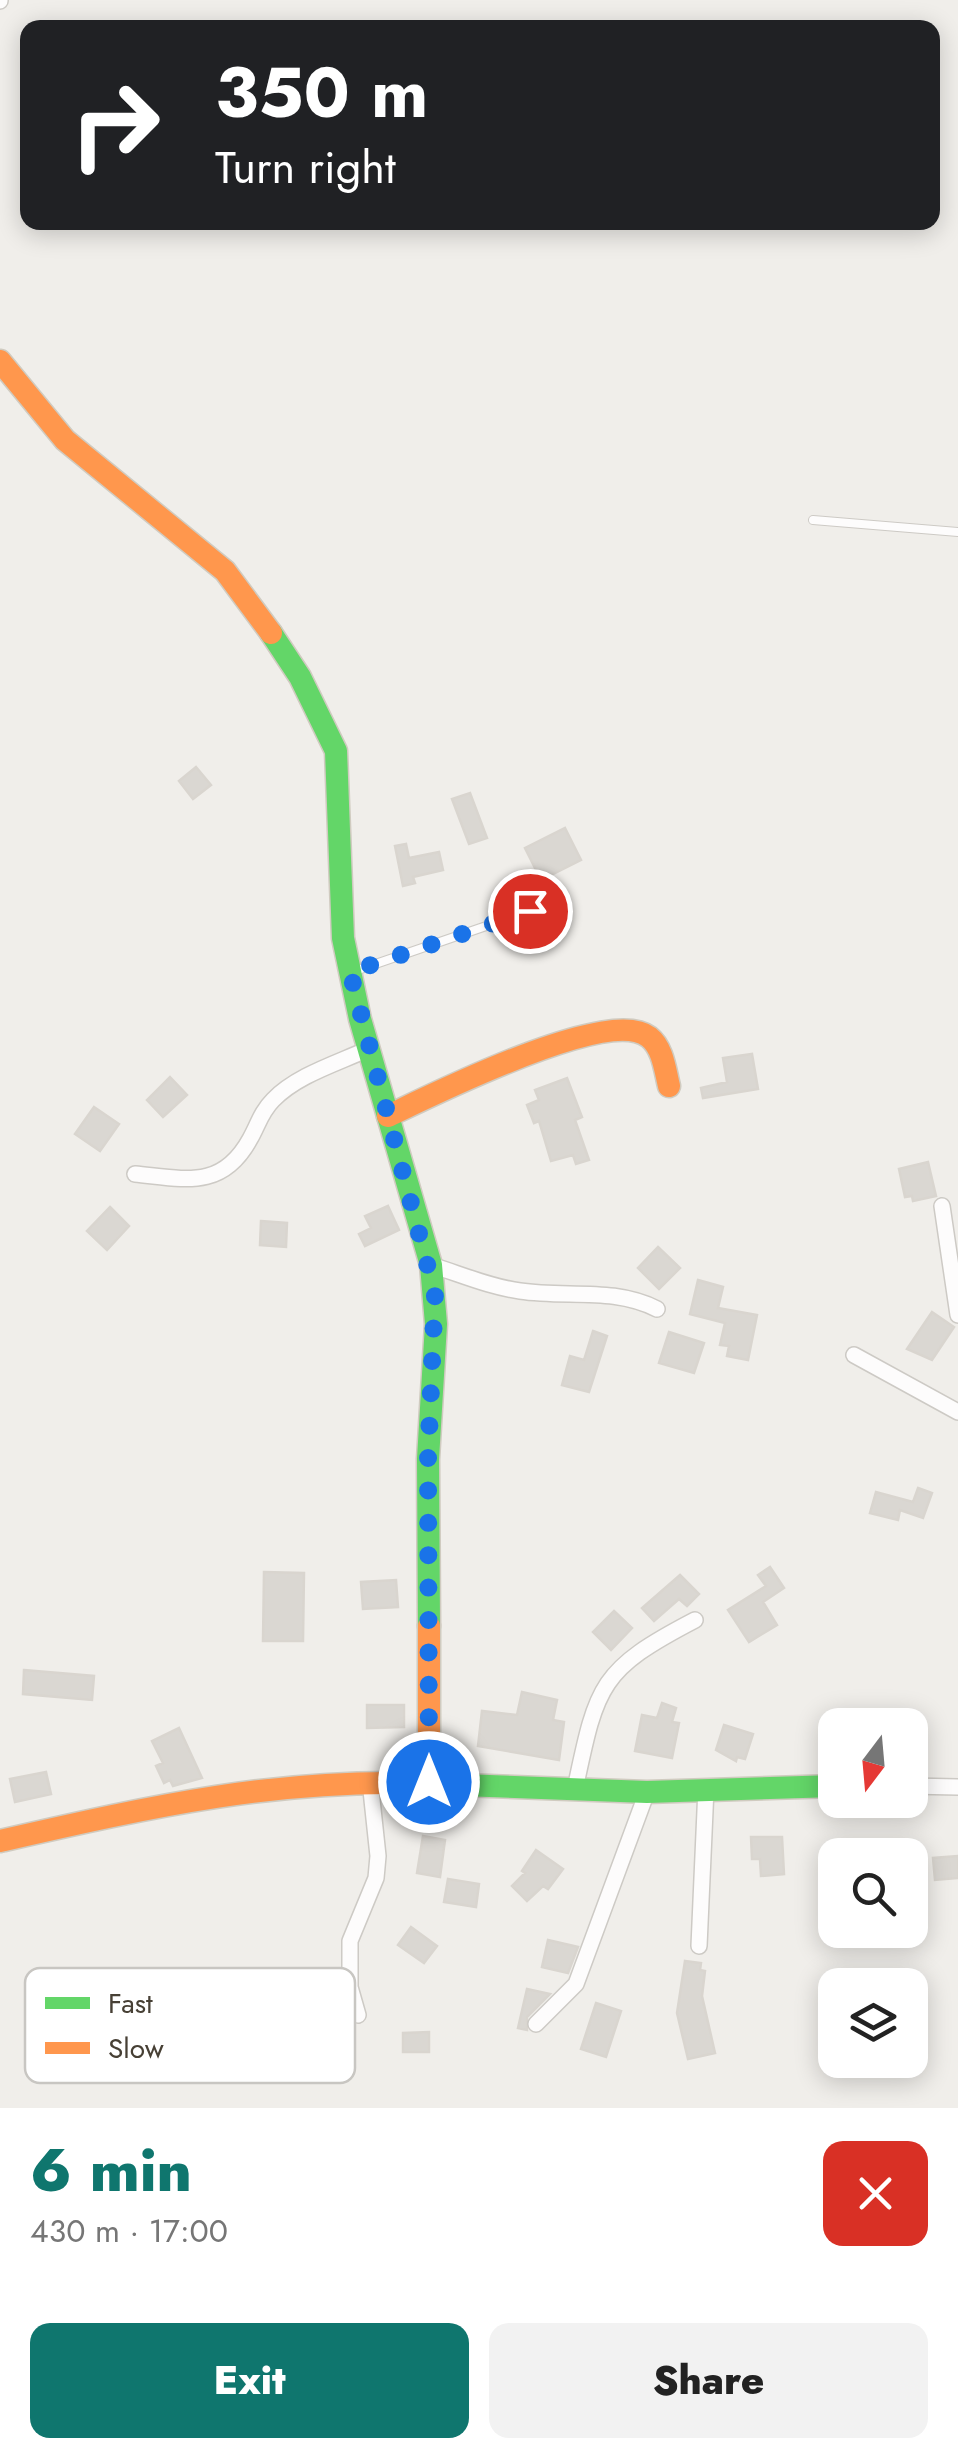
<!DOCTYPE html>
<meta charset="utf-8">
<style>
body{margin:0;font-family:Jost,sans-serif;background:#f2f2f2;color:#222;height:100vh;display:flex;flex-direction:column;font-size:38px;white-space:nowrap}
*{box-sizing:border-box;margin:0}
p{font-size:32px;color:#767676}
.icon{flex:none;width:55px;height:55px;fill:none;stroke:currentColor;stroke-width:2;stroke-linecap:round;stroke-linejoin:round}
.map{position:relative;height:2108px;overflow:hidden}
.panel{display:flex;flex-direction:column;background:#fff;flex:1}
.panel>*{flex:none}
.hud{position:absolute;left:20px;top:20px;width:920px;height:210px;border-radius:20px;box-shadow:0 5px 25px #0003;background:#202124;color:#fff;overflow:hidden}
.needle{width:65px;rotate:196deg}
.buttons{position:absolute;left:818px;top:1708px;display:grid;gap:20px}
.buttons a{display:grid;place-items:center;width:110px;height:110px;border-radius:20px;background:#fff;box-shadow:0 5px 25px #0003;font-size:50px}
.pin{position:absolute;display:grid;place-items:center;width:85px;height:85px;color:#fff;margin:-42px;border:5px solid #fff;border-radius:50%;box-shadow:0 2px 10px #0007}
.me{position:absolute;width:110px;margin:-55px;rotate:0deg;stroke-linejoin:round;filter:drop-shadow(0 0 8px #0008)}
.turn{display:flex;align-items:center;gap:35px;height:210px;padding:0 30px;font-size:45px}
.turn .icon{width:130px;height:130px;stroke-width:2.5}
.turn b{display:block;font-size:70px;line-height:85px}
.round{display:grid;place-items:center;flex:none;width:105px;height:105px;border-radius:20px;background:#f2f2f2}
.headline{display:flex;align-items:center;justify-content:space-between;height:170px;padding:0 30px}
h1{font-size:60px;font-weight:800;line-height:75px;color:#0f766e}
.cta{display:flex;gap:20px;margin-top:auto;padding:20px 30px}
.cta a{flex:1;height:115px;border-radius:20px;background:#0f766e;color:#fff;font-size:40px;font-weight:800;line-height:115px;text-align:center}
.cta a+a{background:#f2f2f2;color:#222}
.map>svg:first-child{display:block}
</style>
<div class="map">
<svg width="958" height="2108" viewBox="0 0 958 2108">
<rect width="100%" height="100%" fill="#f0eeea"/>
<!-- building -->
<path fill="#dad7d2" stroke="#d9d5cf" stroke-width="2.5" d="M196,767L211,785L193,799L179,781Z
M470,793L487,838L469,844L452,799Z
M565,828L581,860L541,880L525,848Z
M406,844L409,858L439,852L443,870L413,877L415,883L403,886L395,846Z
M752,1054L758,1089L703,1098L701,1088L727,1082L723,1058Z
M170,1077L187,1095L163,1117L147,1100Z
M567,1078L582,1117L575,1120L589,1160L576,1164L573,1155L551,1161L539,1121L534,1123L527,1105L539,1100L535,1090Z
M94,1107L119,1124L100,1151L75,1134Z
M928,1162L936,1196L913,1201L912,1196L905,1197L899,1169Z
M388,1206L399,1230L365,1246L359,1234L371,1228L365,1216Z
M110,1207L129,1226L107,1250L87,1231Z
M261,1221L287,1223L286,1247L260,1245Z
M658,1247L680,1268L659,1289L638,1268Z
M698,1280L723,1287L718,1308L757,1315L748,1360L727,1356L729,1346L720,1345L725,1323L690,1314Z
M932,1312L954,1327L932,1360L907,1349Z
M593,1331L607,1336L589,1392L562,1385L570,1356L584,1360Z
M669,1332L704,1343L694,1373L659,1363Z
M918,1488L932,1493L923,1518L900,1510L898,1520L870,1513L876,1492L913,1502Z
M770,1567L784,1588L763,1602L777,1625L749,1642L728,1610L766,1586L758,1575Z
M264,1572L304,1573L303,1641H263Z
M680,1575L699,1594L687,1606L679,1599L654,1621L642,1608Z
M396,1580L398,1607L363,1609L361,1582Z
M614,1611L632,1628L611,1650L593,1632Z
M24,1670L94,1676L92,1700L23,1694Z
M522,1692L557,1700L553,1720L564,1722L559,1760L478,1746L482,1711L517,1715Z
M662,1703L676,1708L672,1722L679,1723L672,1758L635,1751L642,1715L657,1718Z
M367,1705H404V1727L367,1728Z
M724,1725L753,1734L745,1759L737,1757L736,1761L716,1750Z
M179,1728L202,1778L173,1786L170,1780L164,1783L156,1766L163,1763L152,1741Z
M46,1772L51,1794L15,1802L10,1779Z
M423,1836L445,1840L440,1877L417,1873Z
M751,1837H782L784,1874L761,1876L760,1859H752Z
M536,1850L563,1869L548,1889L543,1886L527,1901L512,1886L525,1873L522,1871Z
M958,1856V1878L935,1880L933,1858Z
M448,1879L479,1884L476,1907L444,1902Z
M411,1927L437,1946L424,1963L398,1945Z
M548,1940L578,1947L568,1973L542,1967Z
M685,1961L701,1963L700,1970L705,1971L702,1996L715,2053L688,2059L677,2013Z
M527,1989L550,1994L527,2017V2030L518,2028Z
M596,2003L621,2011L606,2057L581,2049Z
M429,2032V2052H403V2033Z"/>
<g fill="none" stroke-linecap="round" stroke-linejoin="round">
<!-- lane casing -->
<g stroke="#cdcac5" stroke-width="10">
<path id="lane" d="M813,520L958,532
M355,971L530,911"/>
</g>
<!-- street casing -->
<g stroke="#cdcac5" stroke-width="18">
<path id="street" d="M0,1V0
M135,1174C185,1179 222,1190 250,1139C258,1125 261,1112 273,1100C297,1075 338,1063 368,1049
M942,1206L958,1315
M431,1265C460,1274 490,1287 520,1291C567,1298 614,1287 657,1309
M854,1355L958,1412
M910,1786L958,1787
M575,1789C597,1685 599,1670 695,1620
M699,1946L706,1788
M358,2015L350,1987V1941L376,1878L378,1856L370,1781
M536,2024L576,1984L647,1792"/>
</g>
<!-- fast casing -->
<g stroke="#d0cbc0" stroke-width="25">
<path id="fast" d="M271,633L300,677L336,751L343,938L360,1019L431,1265L436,1324L428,1459L429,1626
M434,1784L647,1792L835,1786"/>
</g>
<!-- slow casing -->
<g stroke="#d0cbc0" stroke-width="25">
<path id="slow" d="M0,361L65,440L225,571L271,633
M388,1116C432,1095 609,1006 649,1037C663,1048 665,1070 669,1086
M429,1626V1782
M0,1841C149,1807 279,1777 434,1784"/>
</g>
<!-- lane -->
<use href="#lane" stroke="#fdfcfc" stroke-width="8"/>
<!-- street -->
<use href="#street" stroke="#fdfcfc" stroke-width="15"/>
<!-- fast -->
<use href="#fast" stroke="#63d668" stroke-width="22"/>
<!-- slow -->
<use href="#slow" stroke="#ff974d" stroke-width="22"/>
</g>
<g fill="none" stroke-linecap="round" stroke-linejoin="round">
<!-- route -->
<path stroke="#1a73e8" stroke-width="18" stroke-dasharray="0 32.4" d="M429,1782L428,1459L435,1294L350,972L530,911"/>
</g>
<!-- legend -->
<rect x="25" y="1968" width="330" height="115" rx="15" fill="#fff" stroke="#c8c6c2" stroke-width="2.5"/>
<rect x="45" y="1997" width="45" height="12" fill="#63d668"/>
<rect x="45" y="2042" width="45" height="12" fill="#ff974d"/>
<g font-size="28" fill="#474035">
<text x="108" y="2013">Fast</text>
<text x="108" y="2058">Slow</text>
</g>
</svg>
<div class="buttons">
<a><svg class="needle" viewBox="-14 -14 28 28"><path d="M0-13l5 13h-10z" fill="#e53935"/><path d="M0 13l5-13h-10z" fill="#767676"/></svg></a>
<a><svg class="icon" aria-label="search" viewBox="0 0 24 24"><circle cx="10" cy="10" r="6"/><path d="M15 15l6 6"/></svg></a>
<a><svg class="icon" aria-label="layers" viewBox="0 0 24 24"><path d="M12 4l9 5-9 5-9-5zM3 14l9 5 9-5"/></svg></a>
</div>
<div class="pin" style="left:530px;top:911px;background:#d93025"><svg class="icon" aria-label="arrive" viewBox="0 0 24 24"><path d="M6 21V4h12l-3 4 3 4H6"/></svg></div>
<svg class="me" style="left:429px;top:1782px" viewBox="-20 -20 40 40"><circle r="17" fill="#1a73e8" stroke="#fff" stroke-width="3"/><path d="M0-11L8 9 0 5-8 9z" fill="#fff"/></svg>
<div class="hud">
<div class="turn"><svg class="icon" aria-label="right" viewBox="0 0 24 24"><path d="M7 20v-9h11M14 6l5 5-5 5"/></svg><div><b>350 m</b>Turn right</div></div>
</div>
</div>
<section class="panel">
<div class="headline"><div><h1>6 min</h1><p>430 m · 17:00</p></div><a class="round" style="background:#d93025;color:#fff"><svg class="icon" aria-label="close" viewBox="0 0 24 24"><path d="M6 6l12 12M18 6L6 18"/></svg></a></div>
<div class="cta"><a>Exit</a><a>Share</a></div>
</section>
